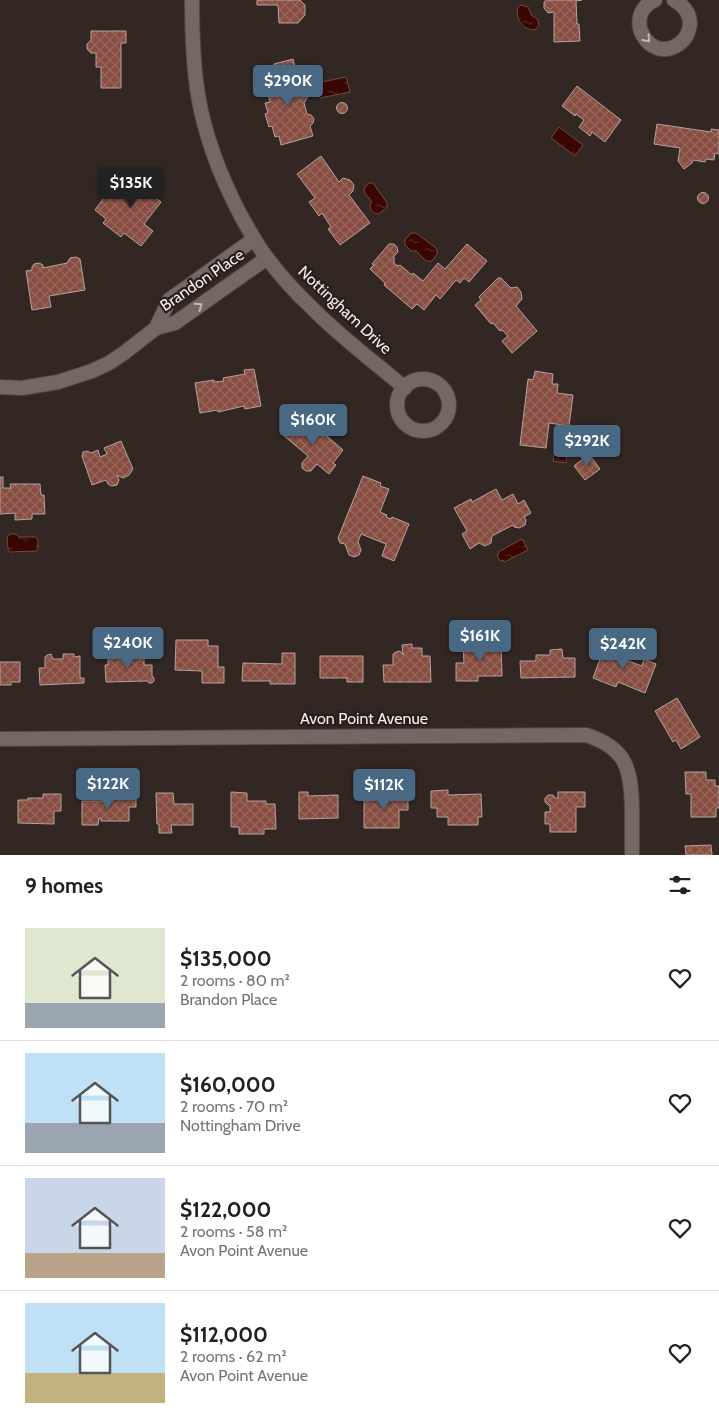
<!DOCTYPE html>
<html lang="en">
<head>
<meta charset="utf-8">
<style>
  :root { --surface:#fff; --page:#f6f6f6; --text:#202124; --muted:#757577; --line:#e0e0e0; --accent:#486883 }
  body { margin:0; font-family:Cabin,sans-serif; background:var(--page); color:var(--text); height:100vh; display:flex; flex-direction:column; font-size:19px; white-space:nowrap }
  * { box-sizing:border-box; margin:0 }
  p { font-size:16px; color:var(--muted) }
  .icon { flex:none; width:28px; height:28px; fill:none; stroke:currentColor; stroke-width:2; stroke-linecap:round; stroke-linejoin:round }
  .map { position:relative; height:855px; overflow:hidden }
  .drawer { display:flex; flex-direction:column; background:var(--surface); flex:1 }
  .drawer>* { flex:none }
  .price { position:absolute; translate:-50% -42px; padding:0 11px; border-radius:5px; background:var(--accent); color:#fff; font-size:16px; line-height:32px; filter:drop-shadow(0 1px 2px #0008) }
  .price::after { content:''; position:absolute; left:50%; top:30px; width:15px; height:11px; margin-left:-8px; background:inherit; clip-path:polygon(0 0,100% 0,50% 100%) }
  .price.current { background:#222; color:#fff }
  ul { padding:0; list-style:none }
  li { display:flex; align-items:center; gap:15px; height:125px; padding:0 25px }
  li+li { border-top:1px solid var(--line) }
  li span { display:grid; place-items:center; flex:none; width:140px; height:100px; border-radius:0px; color:#555 }
  li>.icon { margin-inline-start:auto }
  span .icon { width:60px; height:60px; fill:#fffc; stroke-width:1 }
  li b { font-size:21px }
  h2 { display:flex; justify-content:space-between; align-items:center; height:60px; padding:0 25px; font-size:21px }
  .map>svg:first-child { display:block }
</style>
</head>
<body>
<div class="map">
<svg width="719" height="855" viewBox="0 0 719 855">
  <defs>
    <pattern id="water-ripples" width="26" height="14" patternUnits="userSpaceOnUse" patternTransform="scale(1.25)"><rect width="26" height="14" fill="#390600"/><path d="M2 4q2-2 4 0t4 0M15 11q2-2 4 0t4 0" fill="none" stroke="#562a25"/></pattern>
    <pattern id="building-cross-hatch" width="8" height="8" patternUnits="userSpaceOnUse" patternTransform="scale(1.25)"><rect width="8" height="8" fill="#874d40"/><path d="M0 0l8 8M0 8l8-8" fill="none" stroke="#99675c"/></pattern>
  </defs>
  <rect width="100%" height="100%" fill="#332724"/>
  <!-- water -->
  <g fill="url(#water-ripples)" stroke="#714b46">
    <path d="M521 5 528 7 532 16C537 18 538 19 539 25L535 30C522 30 515 18 518 7Z"/>
    <path d="M346 77 350 92 320 98 317 83Z"/>
    <path d="M559 127 583 145 575 156 551 138Z"/>
    <path d="M369 183H373L387 203V208L378 214C372 213 370 210 370 204L372 202 364 192 365 187Z"/>
    <path d="M411 233H416L437 249V254L432 261H426L416 251H411L405 245V240Z"/>
    <path d="M565 432 572 442 568 445 566 463 553 461 556 439Z"/>
    <path d="M10 534H16L19 537H35L38 539V549L36 551 10 552 8 549 7 537Z"/>
    <path d="M522 539 528 550 504 562 503 560 500 561 497 555 499 554 498 552Z"/>
  </g>
  <!-- building -->
  <g fill="url(#building-cross-hatch)" stroke="#b3a3a0">
    <path d="M257 0H300L305 5V15L298 23H279L278 5H257Z"/>
    <path d="M546 0H582L576 1 577 24H579L580 41 554 42V12L548 13 544 8V2Z"/>
    <path d="M91 31H126V43H121V88H101V67H96V53H91L87 49V44L91 40Z"/>
    <path d="M293 59 298 80 291 83 294 93 302 91 307 93V98L304 103 307 114 311 115 314 119 313 123 310 126 313 136 281 145 279 136 275 137 272 126 269 127 265 114 268 113 265 103 270 102 266 86 279 83 274 64Z"/>
    <path d="M577 86 621 120 605 142 592 132 590 136 579 127 584 120 576 114 575 116 562 106Z"/>
    <circle cx="342" cy="108" r="5.5"/>
    <path d="M657 124 711 132V129L719 130V154L715 153 714 160 706 159 705 162 693 160 692 163 684 169 678 161 680 148 654 144Z"/>
    <path d="M321 156 339 182 343 178 350 180 354 185 353 191 349 195 370 223 340 245 328 229 331 227 322 213 319 216 309 202 315 198 297 174Z"/>
    <path d="M136 171 152 183 150 186 159 193 156 198 161 202 144 224 153 231 141 246 124 233 121 237 103 223 106 219 95 210 106 195 112 199 129 176 131 177Z"/>
    <circle cx="703" cy="198" r="5.5"/>
    <path d="M389 244H394L397 247 398 252 394 256V263L398 266 400 265 412 275 413 273 423 281 438 263 445 269 467 244 487 261 469 282 464 278 460 283 456 280 440 299 436 295 424 310 417 304 412 309 384 285 385 283 370 269 374 265 372 264Z"/>
    <path d="M76 257 80 259 85 290 49 296 51 307 32 310 26 271 32 270V267L34 264 39 263 43 265V268L67 263 70 258Z"/>
    <path d="M498 278H501L511 288 517 287 521 292 522 299 516 306 537 331 512 353 502 341 508 336 502 330 500 331 493 323 491 324 475 305 481 300 479 297Z"/>
    <path d="M254 369 261 406 245 409 244 406 218 412 217 410 200 413 195 383 214 380V382L224 381 223 378 245 374 244 370Z"/>
    <path d="M535 371 553 374 552 384H558L557 393 573 395 569 426 549 423 546 448 520 445 528 379 533 380Z"/>
    <path d="M299 416 319 433 321 431 343 450 333 463 336 465 329 474 317 464 311 471H306L302 468V463L308 456 283 435Z"/>
    <path d="M121 441 133 469 129 475 123 478 117 475 119 480 117 485 112 486 108 484 106 480 92 485 82 456 83 452 87 451 91 453 98 450 100 457 107 454 104 448Z"/>
    <path d="M589 454 600 469 585 480 574 466Z"/>
    <path d="M363 476 381 483 380 486 389 489 380 512 387 515 386 517 391 519 392 517 409 524 394 561 382 556 386 544 361 534 358 542 361 550 359 555 354 557 349 555 345 544 340 543 338 538Z"/>
    <path d="M0 477H3V488H11L10 484H40L41 495H44L45 514H32V519L15 520V513L0 514Z"/>
    <path d="M496 489 502 500 513 494 518 504 524 500 531 513 524 517 526 520 525 525 519 528 514 527 513 525 492 536 491 543 485 546 479 543 470 549 462 534 467 531 454 508 471 499 472 502Z"/>
    <path d="M176 640H208V646H218V667H224V683H202V671L175 670Z"/>
    <path d="M501 643 502 676H478V681H456V663H464L463 644Z"/>
    <path d="M606 643 629 652 626 660 642 666 644 659 656 664 645 693 618 682 616 687 593 678Z"/>
    <path d="M412 644V648H422V656H430L431 682H384L383 665H393V654L396 652 400 651 403 655 402 645Z"/>
    <path d="M562 649 563 658H575V677L521 678 520 661H536V655H550V650Z"/>
    <path d="M125 651H136V657L144 656V665H152V676L154 678V681L152 683H149L147 681 106 682 105 665H108V656L111 652H115L118 657 125 656Z"/>
    <path d="M282 653H295V684H270V681H242L243 663 282 664Z"/>
    <path d="M51 654 53 659H63V654H74V657L80 656V678H84V683L40 685 39 668H45V657L47 655Z"/>
    <path d="M320 656H363V682H347V678H320Z"/>
    <path d="M0 662H20V682H11V685H0Z"/>
    <path d="M677 698 700 737 681 749 676 740 673 742 655 711Z"/>
    <path d="M685 772H706V780H715V786H719V808H716V817H691V794H686Z"/>
    <path d="M448 790V795L481 794 482 817H478V825H448V817H437V808H431V791Z"/>
    <path d="M231 792 247 793V801H266V804H275L276 829H264V834H239V827H231Z"/>
    <path d="M299 792H308V796L338 795V818L299 819Z"/>
    <path d="M558 792H585V807H576V832H550V824H545V812H550V805H548L545 802V798L548 795H553L555 798H558Z"/>
    <path d="M156 793H173L174 804H193V825H171L172 833H159V824H157Z"/>
    <path d="M43 794H61V811H54V824L18 823V800H28V798H43Z"/>
    <path d="M128 795H136V807H129V821H101V818H99L98 825H82V801H102V797H128Z"/>
    <path d="M369 796H408V810H399V828H364V801H369Z"/>
    <path d="M711 845 712 855H686L685 846Z"/>
  </g>
  <g fill="none" stroke-linecap="round" stroke-linejoin="round">
    <!-- minor casing -->
    <g stroke="#4f4543" stroke-width="16">
      <g id="minor">
        <path d="M192 0C192 32 193 63 198 95 205 137 221 178 241 216 249 230 257 245 267 258 280 275 294 291 310 306 339 336 373 361 405 388"/>
        <path d="M655 0C621 15 649 65 679 44 685 40 689 32 690 24 690 13 683 5 674 0"/>
        <path d="M156 328 175 323 267 258"/>
        <circle cx="423" cy="405" r="26"/>
        <path d="M0 387 22 388 58 382 92 371 109 363 124 353 156 328 169 300 254 239"/>
        <path d="M0 739 586 735C627 748 631 769 632 809 632 824 632 840 632 855"/>
      </g>
    </g>
    <!-- minor -->
    <use href="#minor" stroke="#756763" stroke-width="14"/>
  </g>
  <!-- one-way arrows -->
  <defs><path id="oneway-chevron" d="M-2-3.5L2.5 0L-2 3.5" fill="none" stroke-width="1.6" stroke-linecap="round" stroke-linejoin="round" transform="scale(1.25)"/></defs>
  <g stroke="#c1b7b4">
    <use href="#oneway-chevron" transform="translate(647 39) rotate(48)"/>
    <use href="#oneway-chevron" transform="translate(199 306) rotate(-35)"/>
  </g>
  <g text-anchor="middle" dominant-baseline="central" stroke-width="4.5" stroke-linejoin="round" paint-order="stroke">
    <!-- street labels -->
    <g font-size="16" fill="#f4ecea" stroke="#291e1b">
      <text transform="translate(202 280) rotate(-34)">Brandon Place</text>
      <text transform="translate(345 310) rotate(43)">Nottingham Drive</text>
      <text x="364" y="718">Avon Point Avenue</text>
    </g>
  </g>
</svg>
<b class="price" style="left:288px;top:107px">$290K</b>
<b class="price current" style="left:131px;top:209px">$135K</b>
<b class="price" style="left:313px;top:446px">$160K</b>
<b class="price" style="left:587px;top:467px">$292K</b>
<b class="price" style="left:480px;top:662px">$161K</b>
<b class="price" style="left:128px;top:669px">$240K</b>
<b class="price" style="left:623px;top:670px">$242K</b>
<b class="price" style="left:108px;top:810px">$122K</b>
<b class="price" style="left:384px;top:811px">$112K</b>
</div>
<section class="drawer">
<h2>9 homes<svg class="icon" aria-label="filters" viewBox="0 0 24 24"><path d="M4 7h16M4 17h16"/><circle cx="9" cy="7" r="2"/><circle cx="15" cy="17" r="2"/></svg></h2>
<ul>
<li><span style="background:linear-gradient(#dfe7d0 75%,#9aa5b1 0)"><svg class="icon" aria-label="home" viewBox="0 0 24 24"><path d="M3 11l9-7 9 7M6 9v11h12V9"/></svg></span><div><b>$135,000</b><p>2 rooms · 80 m²</p><p>Brandon Place</p></div><svg class="icon" aria-label="heart" viewBox="0 0 24 24"><path d="M12 20l-8-8c-3-5 5-10 8-4 3-6 11-1 8 4z"/></svg></li>
<li><span style="background:linear-gradient(#bfe0f5 70%,#9aa5b1 0)"><svg class="icon" aria-label="home" viewBox="0 0 24 24"><path d="M3 11l9-7 9 7M6 9v11h12V9"/></svg></span><div><b>$160,000</b><p>2 rooms · 70 m²</p><p>Nottingham Drive</p></div><svg class="icon" aria-label="heart" viewBox="0 0 24 24"><path d="M12 20l-8-8c-3-5 5-10 8-4 3-6 11-1 8 4z"/></svg></li>
<li><span style="background:linear-gradient(#c9d6e8 75%,#b9a48a 0)"><svg class="icon" aria-label="home" viewBox="0 0 24 24"><path d="M3 11l9-7 9 7M6 9v11h12V9"/></svg></span><div><b>$122,000</b><p>2 rooms · 58 m²</p><p>Avon Point Avenue</p></div><svg class="icon" aria-label="heart" viewBox="0 0 24 24"><path d="M12 20l-8-8c-3-5 5-10 8-4 3-6 11-1 8 4z"/></svg></li>
<li><span style="background:linear-gradient(#bfe0f5 70%,#c2b280 0)"><svg class="icon" aria-label="home" viewBox="0 0 24 24"><path d="M3 11l9-7 9 7M6 9v11h12V9"/></svg></span><div><b>$112,000</b><p>2 rooms · 62 m²</p><p>Avon Point Avenue</p></div><svg class="icon" aria-label="heart" viewBox="0 0 24 24"><path d="M12 20l-8-8c-3-5 5-10 8-4 3-6 11-1 8 4z"/></svg></li>
</ul>
</section>
</body>
</html>
